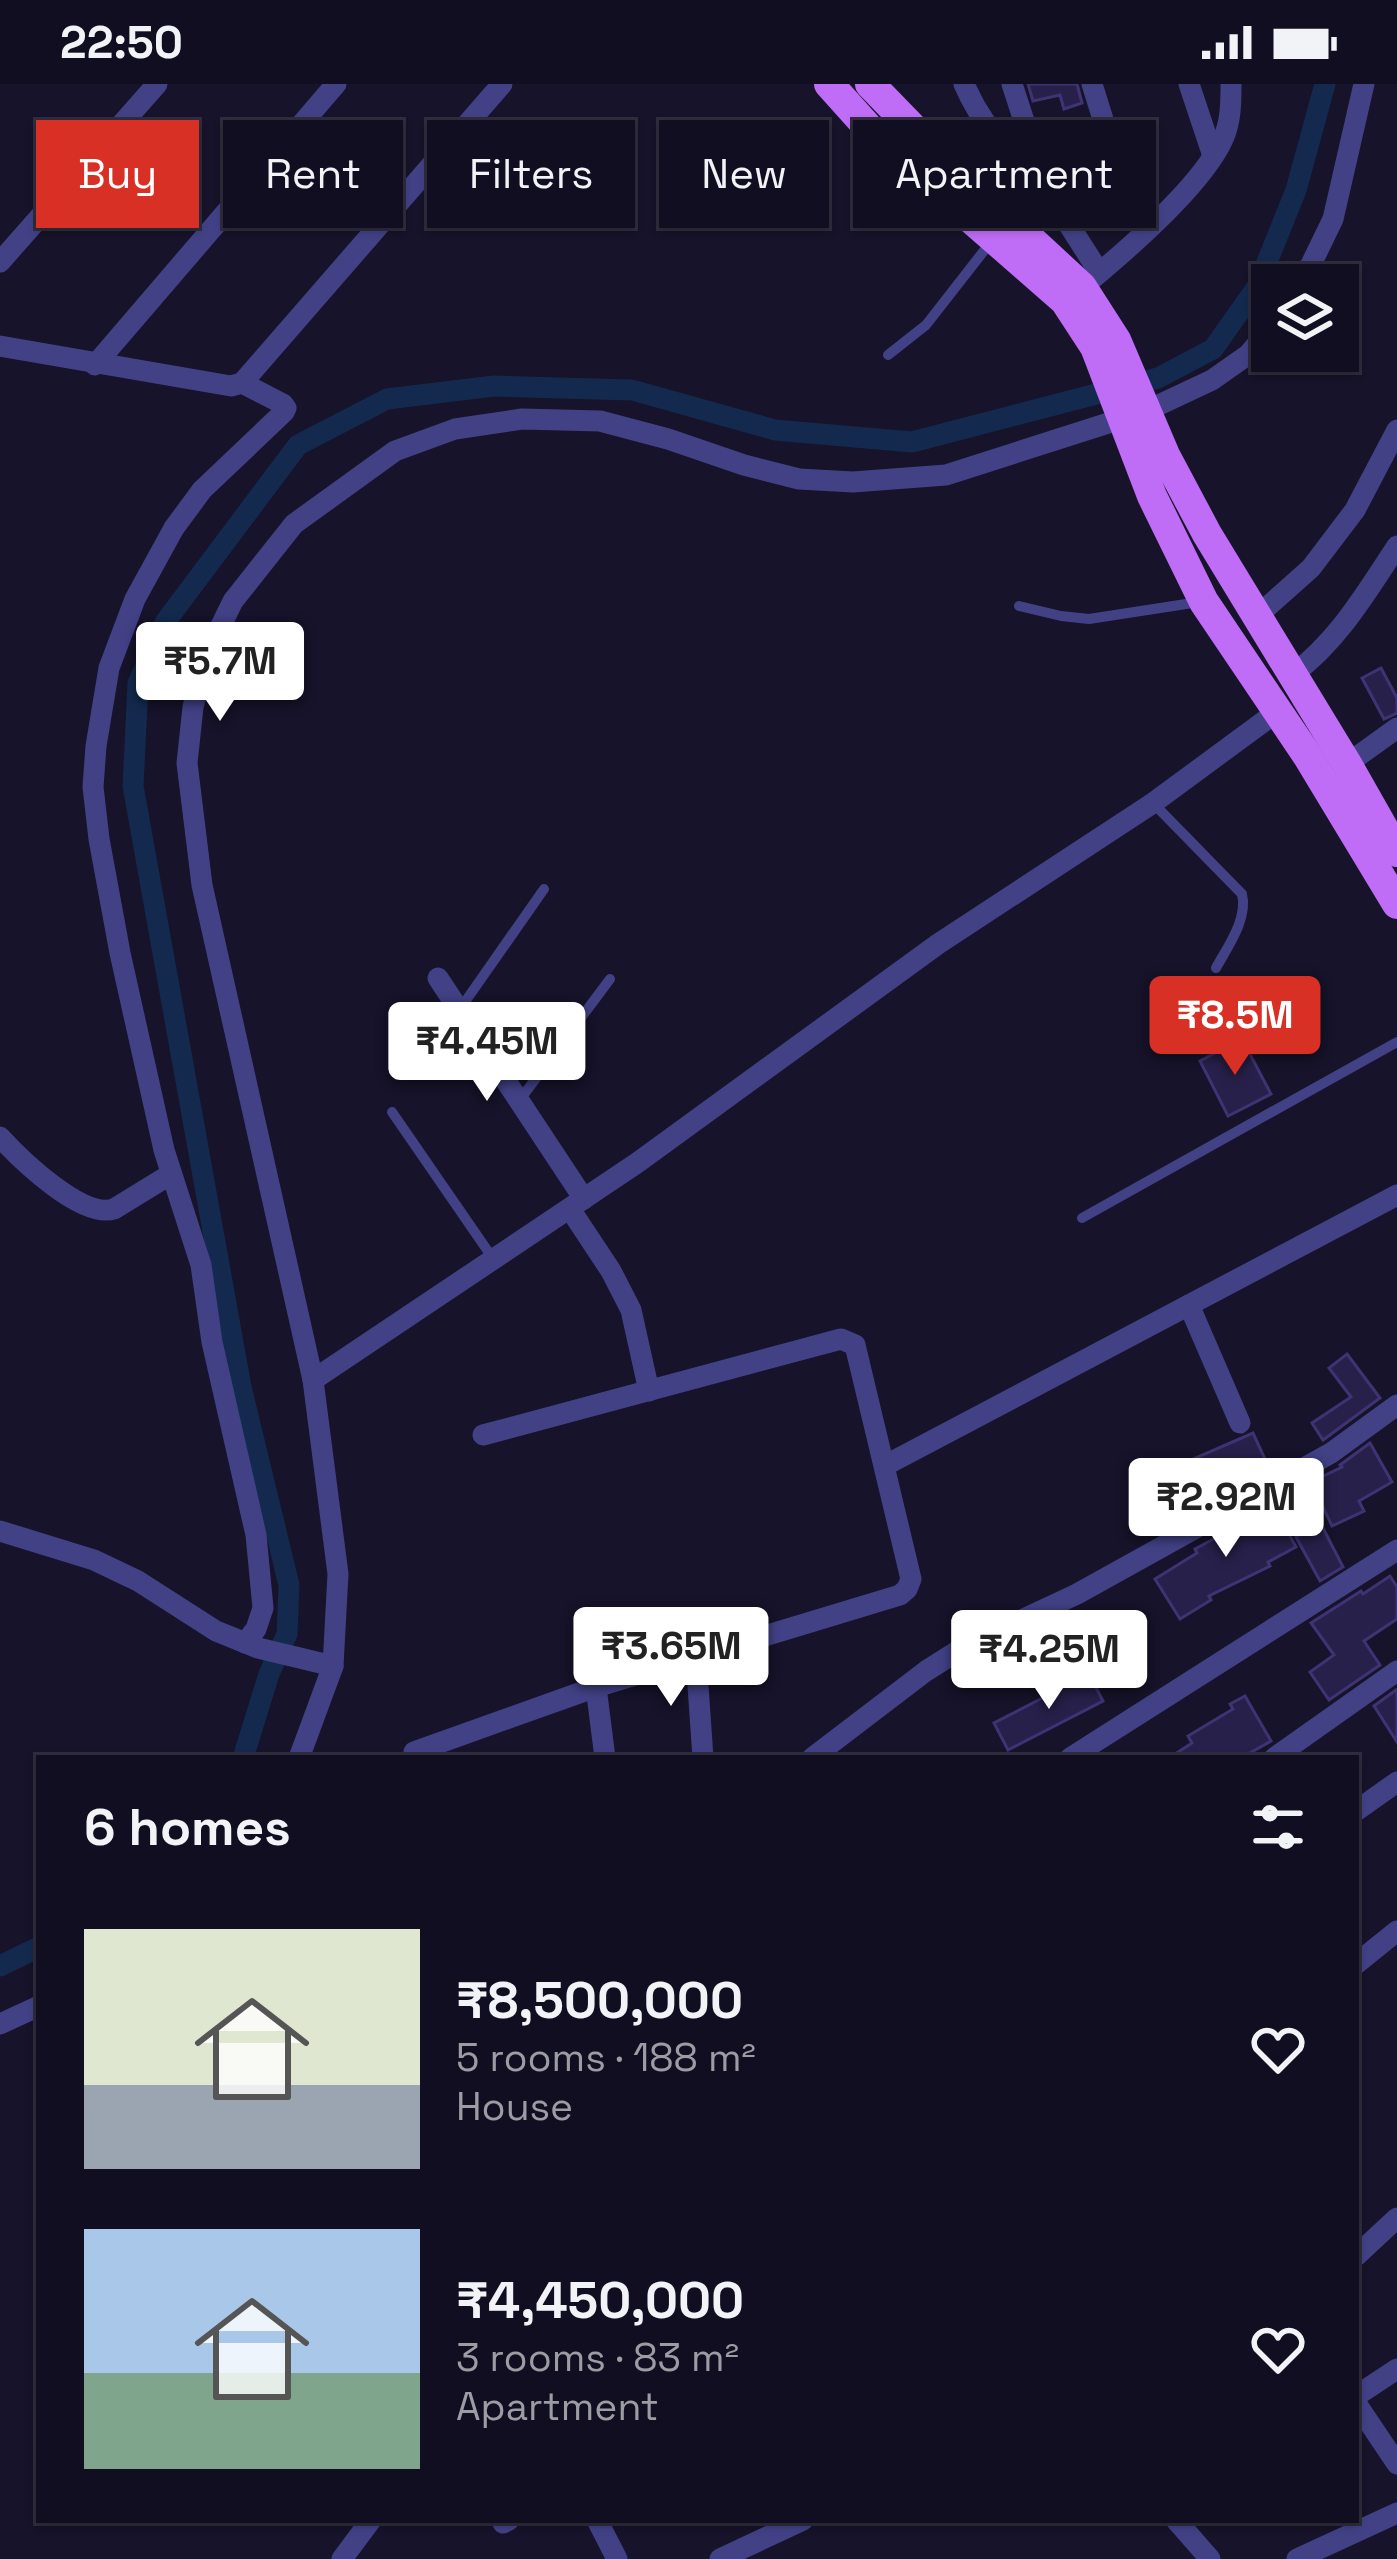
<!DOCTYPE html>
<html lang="en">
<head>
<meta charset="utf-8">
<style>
  :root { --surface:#100e20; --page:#1e1c2d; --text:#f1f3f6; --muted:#9c9ca5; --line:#302e3e; --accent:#d93025 }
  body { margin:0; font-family:"Space Grotesk",sans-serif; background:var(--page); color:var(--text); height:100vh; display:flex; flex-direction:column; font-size:45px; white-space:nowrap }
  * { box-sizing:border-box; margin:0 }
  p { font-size:39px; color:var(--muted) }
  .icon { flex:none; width:66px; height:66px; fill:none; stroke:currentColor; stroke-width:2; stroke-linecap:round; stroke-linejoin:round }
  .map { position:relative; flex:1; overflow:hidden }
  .details { position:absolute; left:36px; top:1671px; width:1323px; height:768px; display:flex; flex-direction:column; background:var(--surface); border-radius:0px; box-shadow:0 3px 9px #0004,0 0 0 3px var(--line) }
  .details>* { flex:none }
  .banner { position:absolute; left:36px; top:36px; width:1326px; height:108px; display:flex; gap:24px }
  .tools { position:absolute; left:1251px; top:180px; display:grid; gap:24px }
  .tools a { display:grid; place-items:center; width:108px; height:108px; border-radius:0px; background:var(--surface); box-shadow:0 3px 9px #0004,0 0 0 3px var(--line); font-size:60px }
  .price { position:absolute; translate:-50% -102px; padding:0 27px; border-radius:12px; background:#fff; color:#222; font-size:39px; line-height:78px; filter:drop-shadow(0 3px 6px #0008) }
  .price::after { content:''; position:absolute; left:50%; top:72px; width:36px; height:27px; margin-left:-18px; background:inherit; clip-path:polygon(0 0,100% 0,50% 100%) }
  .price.current { background:var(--accent); color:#fff }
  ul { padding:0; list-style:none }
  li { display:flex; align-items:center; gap:36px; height:300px; padding:0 48px }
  li span { display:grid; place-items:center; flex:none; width:336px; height:240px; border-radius:0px; color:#555 }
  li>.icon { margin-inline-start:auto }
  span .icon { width:144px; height:144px; fill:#fffc; stroke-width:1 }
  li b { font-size:51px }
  h2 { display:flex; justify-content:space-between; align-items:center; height:144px; padding:0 48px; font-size:51px }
  .chip { padding:0 42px; border-radius:0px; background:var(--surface); box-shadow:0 3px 9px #0004,0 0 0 3px var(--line); font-size:42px; line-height:108px }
  .chip.current { background:var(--accent); color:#fff }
  .status { display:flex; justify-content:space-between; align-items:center; height:84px; padding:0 60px; background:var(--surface); direction:ltr }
  .status svg { height:33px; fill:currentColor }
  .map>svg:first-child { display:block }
</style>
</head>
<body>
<div class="status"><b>22:50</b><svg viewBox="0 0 49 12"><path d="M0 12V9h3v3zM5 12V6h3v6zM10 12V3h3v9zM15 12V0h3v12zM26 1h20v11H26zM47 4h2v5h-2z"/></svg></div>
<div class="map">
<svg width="1397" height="2475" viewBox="0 0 1397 2475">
  <rect width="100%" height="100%" fill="#16132a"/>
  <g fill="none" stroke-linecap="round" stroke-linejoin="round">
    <!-- canal -->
    <g stroke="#132a4e" stroke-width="21">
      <path d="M243 1674 269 1590 287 1550 289 1501 241 1303 133 702 138 599 166 537 298 361 387 315 494 302 632 306 775 346 912 358 1158 294 1213 265 1257 203 1296 106 1325 0"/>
      <path d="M0 1882 39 1863"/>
    </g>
  </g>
  <!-- building -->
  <g fill="#27204a" stroke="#3f3374" stroke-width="3">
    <path d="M1028 0H1077L1082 19 1064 25 1060 11 1033 17Z"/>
    <path d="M1381 584 1397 614V629L1384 635 1362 594Z"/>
    <path d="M1242 955 1271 1010 1228 1032 1200 977Z"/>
    <path d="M1347 1270 1380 1314 1323 1356 1312 1339 1351 1313 1329 1284Z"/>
    <path d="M1253 1349 1270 1386 1203 1423 1184 1379Z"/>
    <path d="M1370 1359 1392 1398 1359 1417 1364 1427 1332 1442 1311 1398 1342 1383 1340 1381Z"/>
    <path d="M1272 1419 1296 1463 1268 1478 1270 1482 1209 1512 1211 1516 1180 1535 1155 1495 1197 1469 1195 1465 1217 1453 1216 1450Z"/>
    <path d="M1321 1440 1343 1483 1320 1497 1296 1453Z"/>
    <path d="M1390 1492 1397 1503V1535L1364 1557 1380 1581 1329 1616 1310 1588 1334 1571 1311 1539 1361 1507 1363 1510Z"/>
    <path d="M1089 1590 1103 1617 1008 1666 994 1639Z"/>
    <path d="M1396 1606 1397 1607V1658L1374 1622Z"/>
    <path d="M1245 1612 1271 1657 1241 1674H1169L1192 1659 1188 1652 1233 1625 1230 1620Z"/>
  </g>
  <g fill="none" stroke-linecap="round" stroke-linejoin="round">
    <!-- service -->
    <g stroke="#424186" stroke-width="10">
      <path d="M888 271 926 241 990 159"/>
      <path d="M1019 522 1061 532 1089 535 1199 518"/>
      <path d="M1153 719 1242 810C1248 835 1228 862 1216 884"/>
      <path d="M460 925 544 805"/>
      <path d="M519 1017 610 895"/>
      <path d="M392 1028 494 1176"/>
      <path d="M1082 1134 1397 958"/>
    </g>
    <!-- minor -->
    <g stroke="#424186" stroke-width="21">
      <path d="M964 0C980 37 1007 70 1039 94"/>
      <path d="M1012 0 1037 77 1039 94 1099 188"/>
      <path d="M1092 0 1111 61 1148 145"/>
      <path d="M1189 0 1213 72"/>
      <path d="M0 178 157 0"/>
      <path d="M1301 201 1333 135 1364 0"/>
      <path d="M1075 209C1118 174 1201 104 1223 55 1231 38 1231 18 1231 0"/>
      <path d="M0 262 231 302 242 299 502 0"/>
      <path d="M95 281 336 0"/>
      <path d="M242 299 283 320 286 324 284 328 202 406 174 444 135 515 109 584 96 662 93 703 99 755 120 869 164 1066 201 1181 212 1258 256 1451 263 1524 256 1545 245 1559"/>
      <path d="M1256 533 1311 484 1355 426 1397 346"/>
      <path d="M1292 591C1338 557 1366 509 1397 462"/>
      <path d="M1347 680 1397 644"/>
      <path d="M438 894 584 1115"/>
      <path d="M0 1053C21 1076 82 1135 114 1125L171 1090"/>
      <path d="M570 1125 611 1187 631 1226 649 1307"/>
      <path d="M1189 1221 1240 1339"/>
      <path d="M313 1296 637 1079 938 860 1153 719 1278 627"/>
      <path d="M886 1381 1397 1111"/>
      <path d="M0 1447 94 1476 138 1497 216 1547 258 1564 333 1582"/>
      <path d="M696 1573 703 1674"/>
      <path d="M596 1603 605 1674"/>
      <path d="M414 1668 596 1603 900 1511 907 1505 911 1495 855 1261 841 1255 483 1351"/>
      <path d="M299 1674 333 1582 338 1490 313 1296 202 801 187 679 193 623 210 564 233 517 294 440 395 367 455 345 522 335 600 337 668 355 744 381 799 395 853 398 946 391 1146 327 1212 296 1249 270 1272 242"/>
      <path d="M812 1674 926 1587 964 1563 1077 1510 1331 1369 1397 1321"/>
      <path d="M1070 1674 1397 1466"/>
      <path d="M1274 1674 1397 1587"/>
      <path d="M1356 1727 1397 1698"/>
      <path d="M1356 1880 1397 1847"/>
      <path d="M0 1940 39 1922"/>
      <path d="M1356 2172 1397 2134"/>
      <path d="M1356 2312 1397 2285"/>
      <path d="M1356 2319 1397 2380"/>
      <path d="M597 2436 617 2475"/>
      <path d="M1176 2436 1210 2475"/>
      <path d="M503 2439 509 2436"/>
      <path d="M342 2475 371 2436"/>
      <path d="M720 2475 803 2436"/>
      <path d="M1297 2475 1397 2429"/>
    </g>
    <!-- primary -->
    <g stroke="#bf6cf6" stroke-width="30">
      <path d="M829 0 873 49 1065 217 1095 263 1152 412 1204 518 1307 671 1397 820"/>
      <path d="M870 0 934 66 1082 203 1116 256 1165 371 1207 450 1347 680 1397 768"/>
    </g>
  </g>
</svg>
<div class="tools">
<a><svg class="icon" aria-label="layers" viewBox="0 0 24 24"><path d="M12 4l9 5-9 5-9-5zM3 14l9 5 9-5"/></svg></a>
</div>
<b class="price" style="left:220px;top:640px">₹5.7M</b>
<b class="price current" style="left:1235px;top:994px">₹8.5M</b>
<b class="price" style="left:487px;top:1020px">₹4.45M</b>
<b class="price" style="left:1226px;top:1476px">₹2.92M</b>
<b class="price" style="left:671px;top:1625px">₹3.65M</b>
<b class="price" style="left:1049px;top:1628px">₹4.25M</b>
<div class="banner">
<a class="chip current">Buy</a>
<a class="chip">Rent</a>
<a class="chip">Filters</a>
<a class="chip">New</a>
<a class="chip">Apartment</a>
</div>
<section class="details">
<h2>6 homes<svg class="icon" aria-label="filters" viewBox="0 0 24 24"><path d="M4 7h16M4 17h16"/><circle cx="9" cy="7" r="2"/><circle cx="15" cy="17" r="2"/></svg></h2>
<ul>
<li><span style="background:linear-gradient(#dfe7d0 65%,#9aa5b1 0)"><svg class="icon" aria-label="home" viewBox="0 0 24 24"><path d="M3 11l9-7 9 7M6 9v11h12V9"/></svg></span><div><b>₹8,500,000</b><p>5 rooms · 188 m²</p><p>House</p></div><svg class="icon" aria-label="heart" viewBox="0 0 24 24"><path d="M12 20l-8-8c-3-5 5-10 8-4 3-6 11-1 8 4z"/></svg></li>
<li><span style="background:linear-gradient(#a9c7e8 60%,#7fa58c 0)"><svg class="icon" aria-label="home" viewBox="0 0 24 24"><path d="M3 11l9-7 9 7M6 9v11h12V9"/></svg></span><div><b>₹4,450,000</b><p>3 rooms · 83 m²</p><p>Apartment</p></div><svg class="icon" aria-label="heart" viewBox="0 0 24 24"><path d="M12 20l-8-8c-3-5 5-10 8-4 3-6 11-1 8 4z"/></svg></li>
</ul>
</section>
</div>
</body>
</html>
